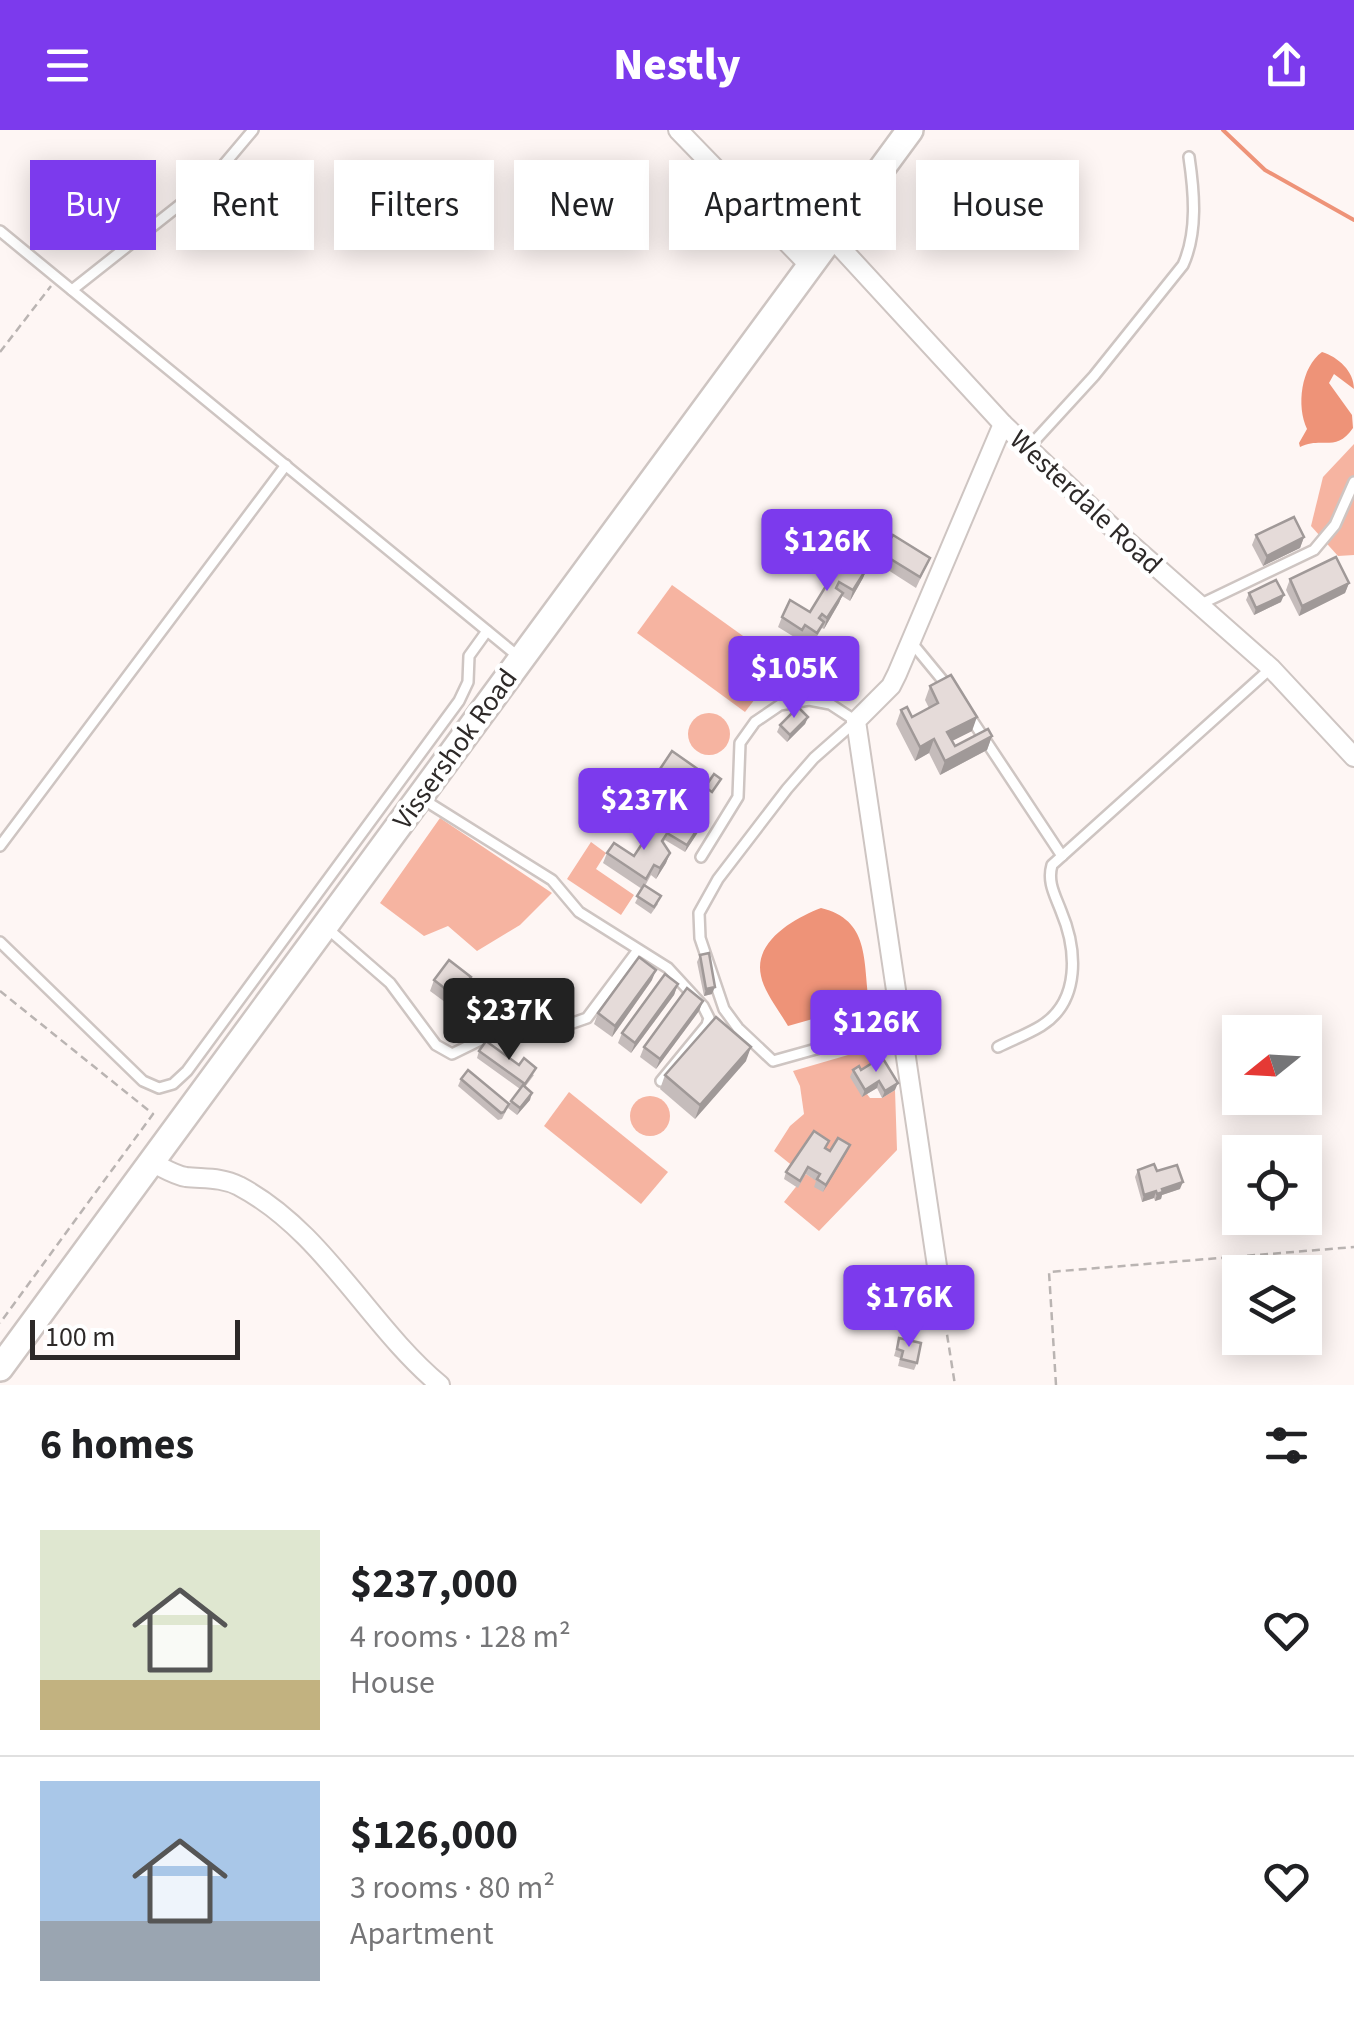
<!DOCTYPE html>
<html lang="en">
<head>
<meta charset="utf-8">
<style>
  :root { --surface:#fff; --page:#f6f6f6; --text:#202124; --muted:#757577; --line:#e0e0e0; --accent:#7c3aed }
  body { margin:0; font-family:"Source Sans 3",sans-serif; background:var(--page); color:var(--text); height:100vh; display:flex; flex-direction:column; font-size:38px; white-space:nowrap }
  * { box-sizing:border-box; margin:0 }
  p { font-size:32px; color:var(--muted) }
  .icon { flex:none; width:55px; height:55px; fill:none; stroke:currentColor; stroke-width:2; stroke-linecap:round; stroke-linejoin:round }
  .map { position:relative; height:1255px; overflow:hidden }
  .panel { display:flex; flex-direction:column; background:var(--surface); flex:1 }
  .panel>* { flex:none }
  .top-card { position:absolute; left:30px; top:30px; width:1295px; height:90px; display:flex; gap:20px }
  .needle { width:65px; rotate:252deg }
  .buttons { position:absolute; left:1222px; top:885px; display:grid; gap:20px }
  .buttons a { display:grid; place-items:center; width:100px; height:100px; border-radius:0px; background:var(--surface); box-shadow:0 5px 25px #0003; font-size:50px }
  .scale { position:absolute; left:30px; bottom:25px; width:210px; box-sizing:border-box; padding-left:10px; border:5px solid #2d2928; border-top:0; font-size:28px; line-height:35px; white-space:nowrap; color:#2d2928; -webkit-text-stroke:8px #fff; paint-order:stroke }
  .price { position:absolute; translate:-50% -85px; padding:0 22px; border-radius:10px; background:var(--accent); color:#fff; font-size:32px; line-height:65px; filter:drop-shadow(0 2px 5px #0008) }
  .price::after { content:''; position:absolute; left:50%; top:60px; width:30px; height:22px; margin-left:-15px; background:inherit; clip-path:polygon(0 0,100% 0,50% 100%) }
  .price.on { background:#222; color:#fff }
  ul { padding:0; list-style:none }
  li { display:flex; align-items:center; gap:30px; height:250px; padding:0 40px }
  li+li { border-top:2px solid var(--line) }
  li span { display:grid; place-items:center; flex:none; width:280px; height:200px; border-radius:0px; color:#555 }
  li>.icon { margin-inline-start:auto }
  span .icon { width:120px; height:120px; fill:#fffc; stroke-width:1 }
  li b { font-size:42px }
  h2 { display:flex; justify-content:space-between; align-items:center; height:120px; padding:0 40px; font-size:42px }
  .pill { padding:0 35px; border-radius:0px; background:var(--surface); box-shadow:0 5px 25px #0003; font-size:35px; line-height:90px }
  .pill.on { background:var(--accent); color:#fff }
  header { display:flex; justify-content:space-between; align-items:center; height:130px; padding:0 40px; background:var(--accent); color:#fff; font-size:45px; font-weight:800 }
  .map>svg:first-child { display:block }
</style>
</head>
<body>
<header><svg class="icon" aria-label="menu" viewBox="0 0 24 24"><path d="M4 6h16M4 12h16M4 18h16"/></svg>Nestly<svg class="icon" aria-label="share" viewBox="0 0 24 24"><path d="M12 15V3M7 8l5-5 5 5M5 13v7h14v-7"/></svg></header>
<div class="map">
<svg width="1354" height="1255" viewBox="0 0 1354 1255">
  <rect width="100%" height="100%" fill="#fef6f4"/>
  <!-- green -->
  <g fill="#f6b4a1">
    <path d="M1354 314V425L1338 426 1311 396 1323 347Z"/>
    <path d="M672 455 782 534 745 582 637 503Z"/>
    <circle cx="709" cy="604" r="21"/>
    <path d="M440 688 552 763 520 795 477 821 448 796 424 806 380 773Z"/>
    <path d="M591 712 606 723 596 739 634 765 621 785 567 749Z"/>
    <path d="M867 912 882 925 867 964 870 968H882L895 960 897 1020 819 1101 784 1072 806 1044 817 1051 827 1028 794 1037 774 1021 790 996 804 984 800 956 793 941 848 925 852 916Z"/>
    <path d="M569 962 668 1042 641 1074 544 996Z"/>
    <circle cx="650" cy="986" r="20"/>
  </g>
  <!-- water -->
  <g fill="#ee9378">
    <path d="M1322 222C1338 227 1354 241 1354 259L1334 244 1329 253 1352 285 1353 298C1336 323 1322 306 1300 317L1299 313 1307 299C1296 276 1301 237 1322 222Z"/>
    <path d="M821 778C870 790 863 830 869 873L788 896C780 882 764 862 761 846 753 811 795 788 821 778Z"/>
  </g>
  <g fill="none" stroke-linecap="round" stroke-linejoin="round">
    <!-- stream -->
    <path stroke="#ee9378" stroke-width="4" d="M1223 0 1265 40 1354 90"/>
    <!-- lane casing -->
    <g stroke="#cec5c2" stroke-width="14">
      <g id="lane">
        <path d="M0 101 519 527"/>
        <path d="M72 160 210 51 253 0"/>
        <path d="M1028 318 1094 246 1183 135C1198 102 1194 61 1189 27"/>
        <path d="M1199 475 1314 420 1335 395 1354 352"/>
        <path d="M912 513 949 558"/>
        <path d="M970 587 1062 726"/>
        <path d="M421 668 552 750 579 782 668 838 703 876 709 888 707 895 661 951"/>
        <path d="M0 716 286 335"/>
        <path d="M701 727 738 667 740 613 755 592 780 575 809 570 830 574 856 591 814 628 787 659 718 749 699 783 700 808 724 879 738 898 773 931 902 895"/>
        <path d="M328 799 390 853 436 915 452 924 499 901 567 895 587 888 638 820"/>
        <path d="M0 812 143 951 159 958 173 954 187 941 459 571 468 552 469 526 487 501"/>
        <path d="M998 917C1012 910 1028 904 1041 896 1081 871 1077 819 1061 781 1055 765 1047 752 1052 735L1271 538"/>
      </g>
    </g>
    <!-- street casing -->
    <g stroke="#cec5c2" stroke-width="22">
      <g id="street">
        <path d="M678 0 810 136"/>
        <path d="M830 106 1003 294 1119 404 1271 538 1354 627"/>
        <path d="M151 1032C162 1037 174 1045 186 1047 205 1049 221 1047 239 1056 324 1101 368 1195 440 1255"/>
        <path d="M941 1163 856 591 891 556 897 544 1003 294"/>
      </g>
    </g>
    <!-- secondary casing -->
    <g stroke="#cec5c2" stroke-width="30">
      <path id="secondary" d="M0 1238 910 0"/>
    </g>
    <!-- path -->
    <g stroke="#bab4b2" stroke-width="2.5" stroke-dasharray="8 5" stroke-linecap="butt">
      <path d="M0 222 51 156"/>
      <path d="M0 861 153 984 0 1193"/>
      <path d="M943 1179 955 1255"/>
      <path d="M1056 1255 1049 1142 1354 1117"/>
    </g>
    <!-- lane -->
    <use href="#lane" stroke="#fff" stroke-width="9"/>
    <!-- street -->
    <use href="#street" stroke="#fff" stroke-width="18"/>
    <!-- secondary -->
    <use href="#secondary" stroke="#fff" stroke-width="25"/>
  </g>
  <!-- wall -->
  <g fill="#c5bcbb">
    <path d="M1256 405 1304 407 1300 418 1263 436 1252 415Z"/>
    <path d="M881 423 930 428 916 458 877 433Z"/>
    <path d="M833 435 867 438 863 448 850 471 842 466 839 473 824 499 822 498 813 513 802 506 799 510 778 497 782 487 810 482 832 447 829 445Z"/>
    <path d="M1290 449 1349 453 1345 463 1299 486 1286 460Z"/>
    <path d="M1249 463 1281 472 1254 485 1246 470Z"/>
    <path d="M930 556 972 601 952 611 955 616 992 606 987 620 940 645 929 623 915 631 896 594 901 580 912 587 929 578 925 570Z"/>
    <path d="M808 587 805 594 787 612 777 602 780 595Z"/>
    <path d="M702 642 698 652 682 676 652 655 656 645Z"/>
    <path d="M704 689 702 696 685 722 665 710 663 713 670 723 666 733 656 749 651 745 645 756 658 774 651 784 635 773 642 759 603 733 607 723 634 726 667 702Z"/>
    <path d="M700 825 712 864 704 866 697 832Z"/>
    <path d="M434 850 467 858 463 863 483 892 471 907 445 886 449 875 430 861Z"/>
    <path d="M652 850 612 907 594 894 598 883Z"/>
    <path d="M678 854 674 865 631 923 618 913 622 903Z"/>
    <path d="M703 871 699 881 656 939 640 927 644 917Z"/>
    <path d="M479 921 534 945 525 957 530 970 517 985 508 978 511 971 520 959 477 928Z"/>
    <path d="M746 931 695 989 660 959 665 945Z"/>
    <path d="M853 940H861L895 960 882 968 877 958 862 967 850 947Z"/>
    <path d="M461 949 506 981 502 989 498 990 458 956Z"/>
    <path d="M826 1019 830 1021 847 1022 823 1062 814 1057 816 1051 806 1044 798 1058 784 1049 786 1042Z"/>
    <path d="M1138 1040 1157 1041 1180 1059 1162 1065 1161 1069 1155 1071 1154 1068 1142 1072 1135 1047Z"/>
    <path d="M906 1166 918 1189 915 1196 899 1193Z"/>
    <path d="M899 1208 917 1233 914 1240 898 1236 900 1228 894 1226Z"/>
  </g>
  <!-- shaded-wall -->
  <g fill="#a09998">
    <path d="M1304 407 1300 418 1263 436 1267 426Z"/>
    <path d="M867 438 863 448 850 471 853 460Z"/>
    <path d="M1349 453 1345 463 1299 486 1302 476Z"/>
    <path d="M843 463 839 473 824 499 827 488Z"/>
    <path d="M1284 465 1281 472 1254 485 1256 478Z"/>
    <path d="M808 587 805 594 787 612 790 605Z"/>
    <path d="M977 587 972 601 942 616 947 602Z"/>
    <path d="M992 606 987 620 940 645 945 631Z"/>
    <path d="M934 609 929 623 915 631 920 617Z"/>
    <path d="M702 642 698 652 682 676 686 665Z"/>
    <path d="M704 689 702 696 685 722 687 715Z"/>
    <path d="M670 723 666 733 656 749 660 738Z"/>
    <path d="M656 840 652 850 612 907 615 896Z"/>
    <path d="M678 854 674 865 631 923 635 913Z"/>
    <path d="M715 857 712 864 704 866 706 859Z"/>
    <path d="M703 871 699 881 656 939 660 929Z"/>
    <path d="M487 881 483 892 471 907 475 896Z"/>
    <path d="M751 917 746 931 695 989 700 975Z"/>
    <path d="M879 951 877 958 862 967 865 960Z"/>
    <path d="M898 953 895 960 882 968 885 961Z"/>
    <path d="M532 963 530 970 517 985 520 978Z"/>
    <path d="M850 1015 847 1022 823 1062 826 1055Z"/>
    <path d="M1183 1052 1180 1059 1162 1065 1161 1069 1155 1071 1157 1064 1162 1059Z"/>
    <path d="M1156 1061 1154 1068 1142 1072 1144 1065Z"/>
  </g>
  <!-- building -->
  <g fill="#e5dbd9" stroke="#a09998" stroke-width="2.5">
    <path d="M1294 387 1304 407 1267 426 1256 405Z"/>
    <path d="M893 405 930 428 920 447 881 423Z"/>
    <path d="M842 421 847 423 867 438 853 460 839 452 836 458 843 463 827 488 822 484 819 488 824 492 817 503 805 495 802 500 782 487 790 470 810 482 837 438 833 435Z"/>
    <path d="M1336 427 1349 453 1302 476 1290 449Z"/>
    <path d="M1276 450 1284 465 1256 478 1249 463Z"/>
    <path d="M951 545 977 587 947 602 955 616 988 599 992 606 945 631 934 609 920 617 901 580 907 577 912 587 938 573 930 556Z"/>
    <path d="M798 577 808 587 790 605 780 595Z"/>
    <path d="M672 621 702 642 686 665 656 645Z"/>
    <path d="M714 644 721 649 712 662 705 657Z"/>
    <path d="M685 675 704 689 687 715 667 703Z"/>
    <path d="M655 694 668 702 662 711 670 723 660 738 654 735 646 749 607 723 614 713 634 726Z"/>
    <path d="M644 755 661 766 654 777 637 766Z"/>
    <path d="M709 823 715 857 706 859 700 825Z"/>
    <path d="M639 827 656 840 615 896 598 883Z"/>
    <path d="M449 830 471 847 460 861 487 881 475 896 449 876 456 867 434 850Z"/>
    <path d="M665 844 678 854 635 913 622 903Z"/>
    <path d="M687 858 703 871 660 929 644 917Z"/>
    <path d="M716 887 751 917 700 975 665 945Z"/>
    <path d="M486 911 519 935 524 928 536 938 525 954 479 921Z"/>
    <path d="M882 927 898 953 885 961 879 951 865 960 853 940 859 936 861 940Z"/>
    <path d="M468 940 509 974 504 982 501 983 461 949Z"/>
    <path d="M523 955 532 963 520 978 511 971Z"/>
    <path d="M814 1001 829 1011 825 1018 830 1021 838 1008 850 1015 826 1055 817 1049 820 1044 808 1037 800 1051 786 1042Z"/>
    <path d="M1154 1034 1157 1041 1177 1035 1183 1052 1162 1059 1163 1062 1157 1064 1156 1061 1144 1065 1138 1040Z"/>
    <path d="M906 1166 922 1169 918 1189 902 1186Z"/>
    <path d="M899 1208 921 1213 917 1233 901 1229 903 1221 897 1219Z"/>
  </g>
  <g text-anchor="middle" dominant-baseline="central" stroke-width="9" stroke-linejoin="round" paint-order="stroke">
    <!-- street labels -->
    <g font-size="28" fill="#2d2928" stroke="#fff">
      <text transform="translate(1086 372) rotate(43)">Westerdale Road</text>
      <text transform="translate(455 619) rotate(-54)">Vissershok Road</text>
    </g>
  </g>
</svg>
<div class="buttons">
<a><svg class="needle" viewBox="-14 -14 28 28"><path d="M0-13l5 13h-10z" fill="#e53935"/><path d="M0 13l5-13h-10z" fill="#757577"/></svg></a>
<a><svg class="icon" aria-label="locate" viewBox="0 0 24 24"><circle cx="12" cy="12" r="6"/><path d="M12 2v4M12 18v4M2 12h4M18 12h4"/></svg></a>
<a><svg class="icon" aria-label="layers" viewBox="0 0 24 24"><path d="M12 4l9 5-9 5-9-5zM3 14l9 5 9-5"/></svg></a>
</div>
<div class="scale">100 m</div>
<b class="price" style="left:827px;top:464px">$126K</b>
<b class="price" style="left:794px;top:591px">$105K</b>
<b class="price" style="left:644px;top:723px">$237K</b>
<b class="price on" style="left:509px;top:933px">$237K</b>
<b class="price" style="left:876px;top:945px">$126K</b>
<b class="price" style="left:909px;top:1220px">$176K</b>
<div class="top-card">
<a class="pill on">Buy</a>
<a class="pill">Rent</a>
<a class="pill">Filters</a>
<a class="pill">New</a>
<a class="pill">Apartment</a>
<a class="pill">House</a>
</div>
</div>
<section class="panel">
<h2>6 homes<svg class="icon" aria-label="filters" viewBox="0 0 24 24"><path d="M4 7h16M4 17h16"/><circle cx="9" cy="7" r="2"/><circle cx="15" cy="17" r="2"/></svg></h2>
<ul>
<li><span style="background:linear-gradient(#dfe7d0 75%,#c2b280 0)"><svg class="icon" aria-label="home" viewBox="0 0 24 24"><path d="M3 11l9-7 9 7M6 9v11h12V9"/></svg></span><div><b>$237,000</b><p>4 rooms · 128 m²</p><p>House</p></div><svg class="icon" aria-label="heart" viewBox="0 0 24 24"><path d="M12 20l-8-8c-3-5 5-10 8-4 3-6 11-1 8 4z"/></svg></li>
<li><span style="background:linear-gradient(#a9c7e8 70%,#9aa5b1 0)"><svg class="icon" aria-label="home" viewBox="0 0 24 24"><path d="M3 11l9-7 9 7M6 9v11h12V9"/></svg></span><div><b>$126,000</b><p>3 rooms · 80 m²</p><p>Apartment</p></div><svg class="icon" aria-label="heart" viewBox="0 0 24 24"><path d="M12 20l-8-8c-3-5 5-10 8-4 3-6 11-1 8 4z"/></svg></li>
</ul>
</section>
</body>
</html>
